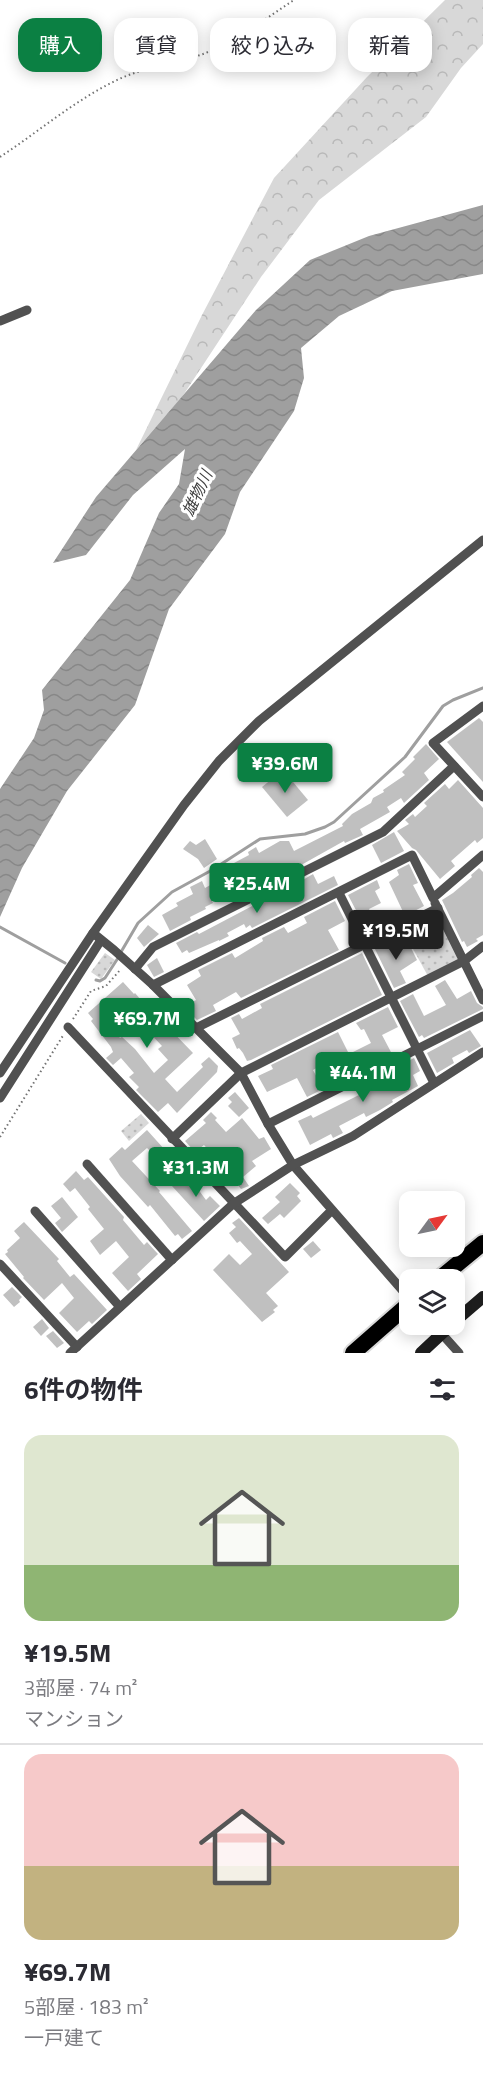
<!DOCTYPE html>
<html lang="ja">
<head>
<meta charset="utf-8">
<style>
  :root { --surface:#fff; --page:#f2f2f3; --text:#2b2b33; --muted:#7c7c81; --line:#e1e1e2; --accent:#0b8043 }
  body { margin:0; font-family:"Titillium Web","Noto Sans JP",sans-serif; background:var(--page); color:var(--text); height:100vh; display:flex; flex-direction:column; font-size:22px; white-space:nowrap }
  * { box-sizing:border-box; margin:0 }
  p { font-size:20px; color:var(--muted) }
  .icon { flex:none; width:33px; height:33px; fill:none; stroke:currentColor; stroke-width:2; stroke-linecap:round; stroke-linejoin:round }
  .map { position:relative; height:1353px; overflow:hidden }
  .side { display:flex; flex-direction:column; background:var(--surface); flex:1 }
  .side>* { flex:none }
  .banner { position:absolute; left:18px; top:18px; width:447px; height:54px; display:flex; gap:12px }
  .needle { width:39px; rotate:57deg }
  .controls { position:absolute; left:399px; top:1191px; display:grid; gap:12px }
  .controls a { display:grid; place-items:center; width:66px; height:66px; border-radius:12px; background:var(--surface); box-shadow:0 3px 15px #0003; font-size:30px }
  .price { position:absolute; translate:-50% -51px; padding:0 14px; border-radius:6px; background:var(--accent); color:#fff; font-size:20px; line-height:39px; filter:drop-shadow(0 2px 3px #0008) }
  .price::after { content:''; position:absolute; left:50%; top:36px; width:18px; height:14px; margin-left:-9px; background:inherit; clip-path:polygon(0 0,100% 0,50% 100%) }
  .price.on { background:#222; color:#fff }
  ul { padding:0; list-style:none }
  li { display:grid; align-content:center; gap:12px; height:318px; padding:0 24px }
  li+li { border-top:2px solid var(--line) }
  li span { display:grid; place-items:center; height:186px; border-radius:18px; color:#555 }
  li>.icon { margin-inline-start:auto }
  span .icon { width:108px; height:108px; fill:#fffc; stroke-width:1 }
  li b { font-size:26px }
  h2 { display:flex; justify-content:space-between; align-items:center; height:72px; padding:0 24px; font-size:26px }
  .chip { padding:0 21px; border-radius:18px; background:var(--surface); box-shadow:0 3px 15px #0003; font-size:21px; line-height:54px }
  .chip.on { background:var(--accent); color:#fff }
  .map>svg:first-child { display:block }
</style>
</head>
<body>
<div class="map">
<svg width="483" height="1353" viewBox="0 0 483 1353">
  <defs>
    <pattern id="forest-crowns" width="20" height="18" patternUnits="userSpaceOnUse" patternTransform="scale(1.5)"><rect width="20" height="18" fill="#d8d8d8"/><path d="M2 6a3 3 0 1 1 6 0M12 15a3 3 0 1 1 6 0" fill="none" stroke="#b8b8b8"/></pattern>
    <pattern id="park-dots" width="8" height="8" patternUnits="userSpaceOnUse" patternTransform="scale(1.5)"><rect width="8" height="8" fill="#d8d8d8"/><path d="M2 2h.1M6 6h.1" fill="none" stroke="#b8b8b8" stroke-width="1.8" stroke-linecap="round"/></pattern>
    <pattern id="water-waves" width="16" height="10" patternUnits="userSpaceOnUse" patternTransform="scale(1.5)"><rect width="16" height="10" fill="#9f9f9f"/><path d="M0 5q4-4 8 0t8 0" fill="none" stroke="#878787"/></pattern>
  </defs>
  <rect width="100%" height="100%" fill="#fff"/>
  <!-- forest -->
  <path fill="url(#forest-crowns)" d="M445 0H483V44L461 68 426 117 319 200 261 277 182 397 136 450 202 315 274 178 367 77Z"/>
  <!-- park -->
  <g fill="url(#park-dots)">
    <path d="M438 908 464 961 429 978 401 927Z"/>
    <path d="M105 953 115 960 101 979 91 972Z"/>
    <path d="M141 1114 149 1123 129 1141 121 1131Z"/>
  </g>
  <!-- water -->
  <path fill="url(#water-waves)" d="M483 205V274L392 291 339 316 301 348 304 378 294 411 240 492 225 534 169 609 135 705 67 791 22 868 0 917V789L34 738 44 710 42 690 130 580 159 513 179 484 185 449 133 495 86 555 53 563 96 497 256 310 310 260 369 236Z"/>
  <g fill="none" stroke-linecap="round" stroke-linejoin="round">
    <!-- stream -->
    <g stroke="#9f9f9f" stroke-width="3">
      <path d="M0 927 65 963"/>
      <path d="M121 952 138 923 172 892 212 870 260 839 305 834 325 827 334 822 405 757 443 706 453 700 483 688"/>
      <path d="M96 980 100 981 105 978 118 958"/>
    </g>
  </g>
  <!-- building -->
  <g fill="#c0c0c0" fill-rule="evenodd">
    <path d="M479 718 483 722V782L447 742Z"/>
    <path d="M426 744 439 759 424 773 429 780 404 803 401 798 387 807 390 812 360 829 363 835 345 843 344 841 294 869 291 863 262 878 259 873 240 884 242 888 231 893 230 891 212 901 213 903 205 907 206 909 190 917 191 920 170 931 162 915 178 906 176 903 193 894 190 887 202 881 205 888 223 878 219 871 249 855 248 852 256 847 259 853 280 841H289L294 851 343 826 342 824 352 814 371 803 373 798 384 792 383 790 405 775 402 772 415 759 413 757Z"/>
    <path d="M283 770 308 800 287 817 262 787Z"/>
    <path d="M458 780 483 808V838L477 843 475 840 451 861 455 866 440 879 416 850 412 848 397 831 409 824 405 820 413 814 415 817 427 806 424 803 445 784 449 789Z"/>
    <path d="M394 832 404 851 381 863 372 845Z"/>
    <path d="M205 839 217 859 204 868 198 859 183 849 190 841 196 845Z"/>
    <path d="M409 864 418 883 413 885 424 906 405 916 389 882 399 875 397 870Z"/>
    <path d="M479 868 483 872V935L476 939 478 941 467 947 464 941 462 942 442 900 453 893 472 877 471 875Z"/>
    <path d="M313 874 318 884 334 876 338 885 252 928 250 925 246 928 244 924 227 933 229 936 219 941V940L189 953 187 950 182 953 176 943 197 932 199 934 277 893 281 900 304 887 301 881Z"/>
    <path d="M377 880 380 888 375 891 381 903 369 909 380 929 369 935 348 895Z"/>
    <path d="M335 901 345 921 328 930 339 950 241 998 236 992 213 1005 216 1011 197 1020 194 1017 188 1004 196 1000 187 985 201 976 198 970 232 953 235 958 263 941 262 938 284 927 288 933 307 923 304 917Z"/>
    <path d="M148 925 159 934 144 947 137 938Z"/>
    <path d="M407 940 417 960 400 971 406 983 394 988 374 947 386 942 390 949Z"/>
    <path d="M362 953 382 995 251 1060 247 1061 243 1053 239 1048 237 1049 232 1038 240 1034 231 1018 239 1014 242 1019 262 1008 260 1004Z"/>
    <path d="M157 958 164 972 154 977 147 965Z"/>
    <path d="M445 980 457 999 471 991 477 1003 483 1007V1009L424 1038 422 1035 419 1037 400 1001 413 994 424 1016 446 1005 435 986Z"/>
    <path d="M123 982 134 994 135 993 162 1025 164 1023 193 1053 165 1079 177 1092 203 1067 201 1064 209 1057 218 1066 217 1072 177 1113 168 1103 158 1112 136 1090 139 1087 129 1077 134 1073 121 1058 113 1065 106 1058 113 1052 111 1047 91 1021 93 1019 88 1013ZM122 1002 136 1018 131 1022 141 1033 146 1029 162 1046 158 1049 168 1060 154 1073 135 1049 122 1037 120 1038 106 1021 110 1018 108 1015Z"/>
    <path d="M388 1007 398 1027 382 1035 392 1054 340 1080 331 1060 313 1070 323 1089 307 1097 297 1078 267 1092 258 1076 273 1069 271 1065 338 1032 349 1054 371 1043 364 1029 361 1030 356 1023Z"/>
    <path d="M470 1030 481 1046 469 1053 467 1050 452 1058 454 1063 437 1073 427 1053Z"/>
    <path d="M414 1058 420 1071 413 1075 418 1086 392 1100 393 1102 380 1110 366 1117 364 1113 339 1126 343 1133 333 1138 331 1134 310 1145 298 1121 311 1115 313 1118 373 1088 369 1081Z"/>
    <path d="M235 1092 249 1108 239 1117 228 1106 232 1102 228 1098Z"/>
    <path d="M211 1112 217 1118 215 1120 226 1132 242 1118 259 1139 264 1137 271 1149 252 1161 256 1166 243 1177 249 1186 241 1189 230 1175 223 1181 210 1168 218 1161 204 1145 195 1152 185 1141 206 1123 203 1120Z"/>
    <path d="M147 1130 165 1150 167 1152 169 1151 179 1162 170 1170 147 1148 132 1161 160 1191 159 1192 192 1231 182 1239 178 1234 175 1236 150 1205 148 1207 120 1176 109 1159 122 1147 125 1150Z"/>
    <path d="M76 1171 84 1180 88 1177 124 1217 123 1220 144 1245 147 1242 158 1254 137 1274 141 1279 128 1291 112 1273 129 1257 116 1241 100 1255 90 1241 104 1229 88 1209 90 1207 75 1188 70 1192 63 1184Z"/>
    <path d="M184 1176 186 1179 189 1177 206 1200 210 1196 220 1206 204 1221 172 1186Z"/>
    <path d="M290 1183 300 1193 297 1196 301 1201 284 1218 280 1214 268 1224 262 1218 280 1202 275 1197Z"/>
    <path d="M62 1197 78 1217 62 1232 55 1223 61 1218 51 1206Z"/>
    <path d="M239 1218 289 1272 266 1293 278 1306 273 1310 275 1312 262 1322 213 1270 229 1254 240 1265 252 1254 240 1241 237 1243 229 1233 236 1227 232 1223Z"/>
    <path d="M24 1222 59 1259 57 1261 70 1277 74 1274 107 1310 92 1324 89 1321 77 1332 59 1313 74 1298 62 1283 44 1300 23 1278 24 1277 5 1254 8 1252 7 1250 20 1238 14 1231Z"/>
    <path d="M313 1241 321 1250 311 1258 303 1249Z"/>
    <path d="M12 1287 22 1297 19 1300 20 1302 14 1307 3 1295Z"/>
    <path d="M42 1319 49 1328 41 1336 33 1327Z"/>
    <path d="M53 1331 64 1343 57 1348 46 1336Z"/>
  </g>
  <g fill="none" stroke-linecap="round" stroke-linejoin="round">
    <!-- highway casing -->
    <g stroke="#dbdbdb" stroke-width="20">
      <g id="highway">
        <path d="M438 1280 483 1243"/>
        <path d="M353 1353 410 1303"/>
      </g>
    </g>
    <!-- path -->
    <g stroke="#737373" stroke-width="2" stroke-dasharray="1.5 3" stroke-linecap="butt">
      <path d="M0 157C38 132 74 101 115 81 143 67 175 64 203 54 236 41 265 19 294 0"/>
      <path d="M73 1019 91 991 106 986 121 969"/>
      <path d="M0 1137 64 1034"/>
    </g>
    <!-- street -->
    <g stroke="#515151" stroke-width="9">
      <path d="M0 321 27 310"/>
      <path d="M483 706 433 743 483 797"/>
      <path d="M339 893 434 1083"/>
      <path d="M435 903 483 1000"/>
      <path d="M93 933 114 950 153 985 241 1073 268 1124 293 1165 410 1299"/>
      <path d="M135 969 153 947 383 832 454 766"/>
      <path d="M153 985 412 855 433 898 483 855"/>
      <path d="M68 1027 285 1257 331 1211"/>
      <path d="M196 1028 438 908"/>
      <path d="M0 1073 93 933 184 805 219 761 259 721 483 540"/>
      <path d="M0 1098 101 940"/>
      <path d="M268 1124 483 1016"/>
      <path d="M172 1139 241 1073 464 961 483 946"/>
      <path d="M87 1164 172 1260"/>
      <path d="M35 1211 120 1307"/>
      <path d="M0 1264 77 1347"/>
      <path d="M433 1324 459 1353"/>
      <path d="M70 1353 233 1204 293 1165 353 1136 483 1052"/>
    </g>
    <!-- secondary -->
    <g stroke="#1e1e1e" stroke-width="12">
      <path d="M454 1322 483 1297"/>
      <path d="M421 1353 452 1324"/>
    </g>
    <!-- highway -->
    <use href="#highway" stroke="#000" stroke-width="16"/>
  </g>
  <g text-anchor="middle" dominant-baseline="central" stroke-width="6" stroke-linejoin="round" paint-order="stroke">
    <!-- water labels -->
    <g font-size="16" font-style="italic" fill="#404040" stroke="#fff">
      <text transform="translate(197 493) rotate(-65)">雄物川</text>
    </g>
  </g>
</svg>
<div class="controls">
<a><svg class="needle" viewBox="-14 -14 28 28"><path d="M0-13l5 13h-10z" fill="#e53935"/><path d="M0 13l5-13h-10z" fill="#7c7c81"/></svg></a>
<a><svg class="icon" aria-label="layers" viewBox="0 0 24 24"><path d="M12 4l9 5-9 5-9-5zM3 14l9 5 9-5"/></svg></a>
</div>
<b class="price" style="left:285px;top:794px">¥39.6M</b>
<b class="price" style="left:257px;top:914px">¥25.4M</b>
<b class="price on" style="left:396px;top:961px">¥19.5M</b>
<b class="price" style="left:147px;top:1049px">¥69.7M</b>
<b class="price" style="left:363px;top:1103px">¥44.1M</b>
<b class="price" style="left:196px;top:1198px">¥31.3M</b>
<div class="banner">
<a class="chip on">購入</a>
<a class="chip">賃貸</a>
<a class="chip">絞り込み</a>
<a class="chip">新着</a>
</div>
</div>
<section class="side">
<h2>6件の物件<svg class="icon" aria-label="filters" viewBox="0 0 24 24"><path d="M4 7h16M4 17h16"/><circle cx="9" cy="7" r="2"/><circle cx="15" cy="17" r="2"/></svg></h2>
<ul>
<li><span style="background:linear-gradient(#dfe7d0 70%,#8fb573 0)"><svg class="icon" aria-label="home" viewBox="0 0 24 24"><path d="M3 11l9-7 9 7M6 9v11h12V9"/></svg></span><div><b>¥19.5M</b><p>3部屋 · 74 m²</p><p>マンション</p></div></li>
<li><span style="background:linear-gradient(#f6c9c9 60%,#c2b280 0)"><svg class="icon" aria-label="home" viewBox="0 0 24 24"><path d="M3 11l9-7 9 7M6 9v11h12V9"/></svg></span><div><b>¥69.7M</b><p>5部屋 · 183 m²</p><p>一戸建て</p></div></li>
</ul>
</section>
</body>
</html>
